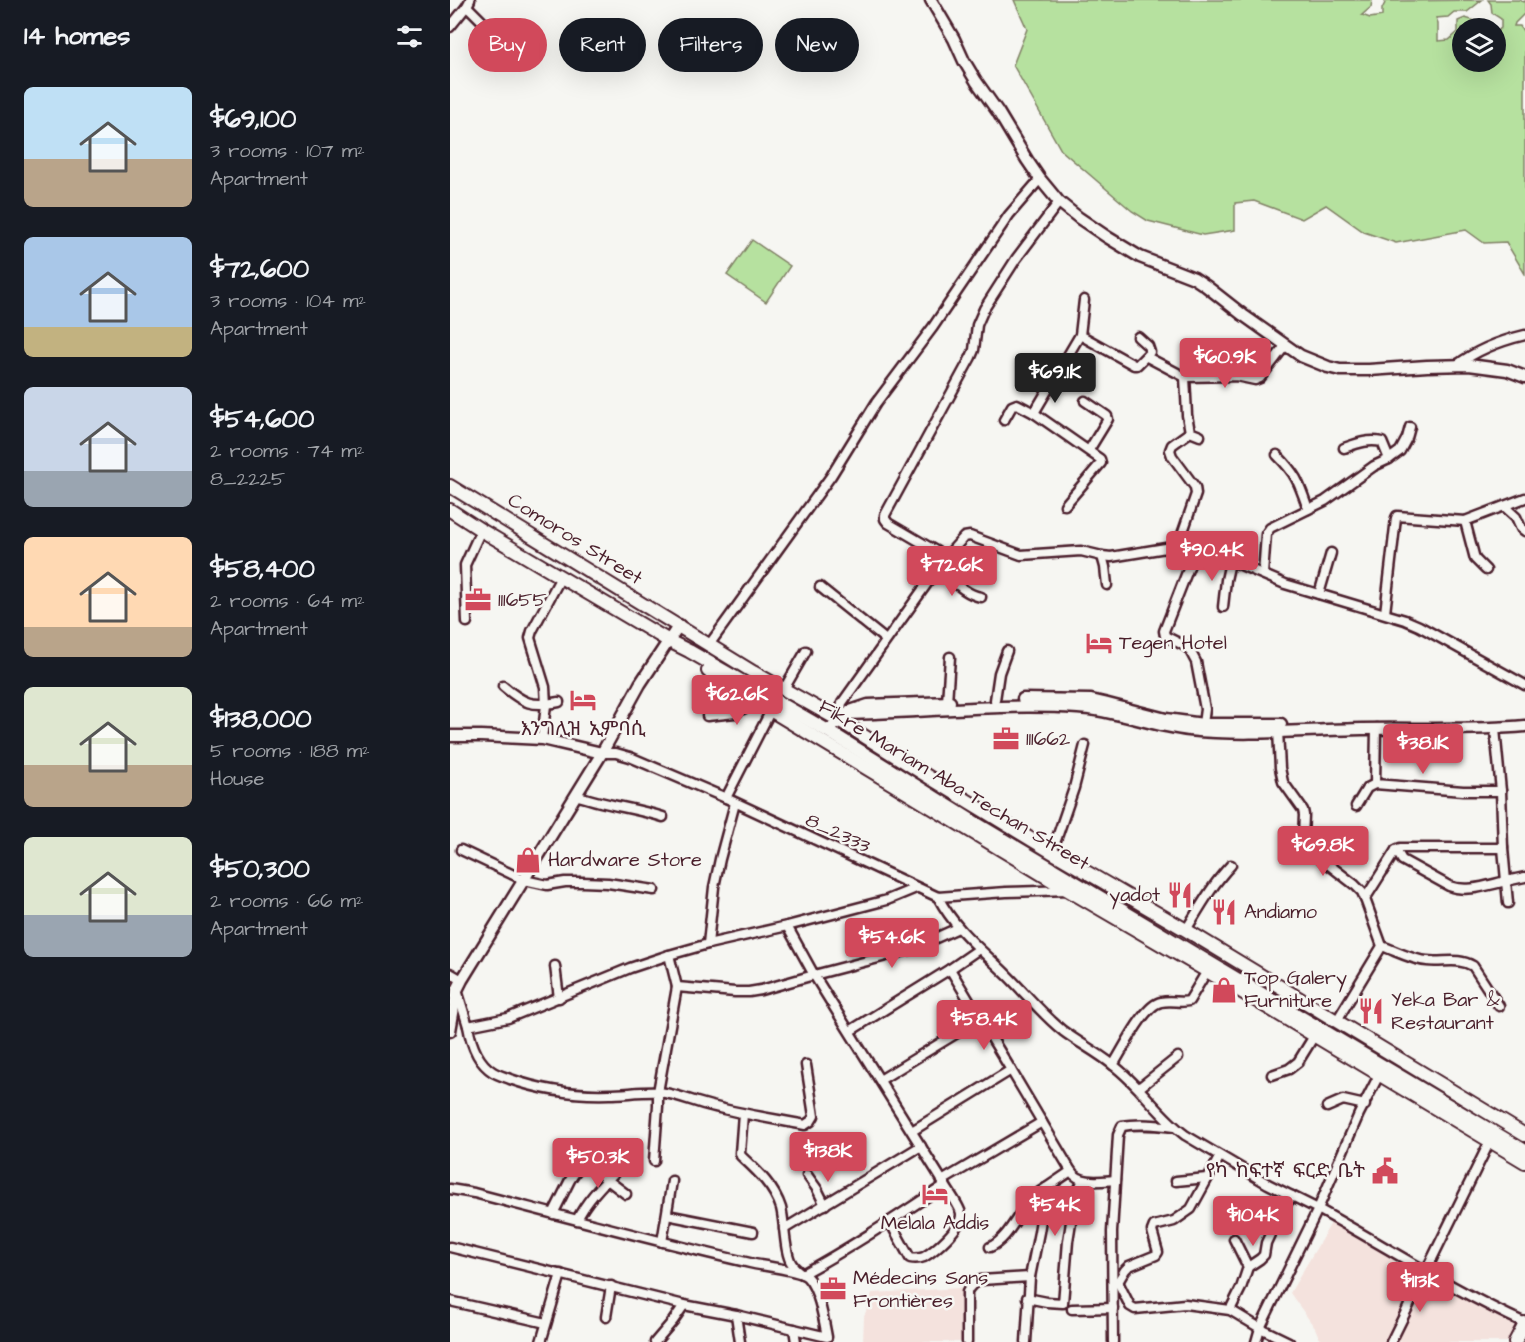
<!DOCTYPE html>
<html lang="en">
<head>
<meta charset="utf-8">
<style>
  :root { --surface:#171b24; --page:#242831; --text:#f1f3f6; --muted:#9ea1a6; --accent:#d1495b }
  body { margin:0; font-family:"Architects Daughter","Noto Sans Ethiopic",sans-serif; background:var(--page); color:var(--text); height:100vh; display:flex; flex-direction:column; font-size:22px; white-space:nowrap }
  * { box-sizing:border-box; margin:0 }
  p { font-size:20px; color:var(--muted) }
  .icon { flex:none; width:33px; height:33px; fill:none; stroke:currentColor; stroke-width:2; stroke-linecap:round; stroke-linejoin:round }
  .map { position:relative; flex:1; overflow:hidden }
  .drawer { display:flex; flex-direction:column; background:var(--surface); width:450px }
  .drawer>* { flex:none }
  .guide { position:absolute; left:18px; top:18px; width:570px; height:54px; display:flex; gap:12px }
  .controls { position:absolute; left:1002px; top:18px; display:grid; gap:12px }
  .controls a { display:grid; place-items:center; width:54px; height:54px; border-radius:50%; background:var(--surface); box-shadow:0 6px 24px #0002; font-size:30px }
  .price { position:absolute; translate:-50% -51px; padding:0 14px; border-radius:6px; background:var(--accent); color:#fff; font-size:20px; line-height:39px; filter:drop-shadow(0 2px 3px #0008) }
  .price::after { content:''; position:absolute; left:50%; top:36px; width:18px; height:14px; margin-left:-9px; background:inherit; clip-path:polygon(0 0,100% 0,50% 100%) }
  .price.on { background:#222; color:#fff }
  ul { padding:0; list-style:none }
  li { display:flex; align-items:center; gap:18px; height:150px; padding:0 24px }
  li span { display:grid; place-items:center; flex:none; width:168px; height:120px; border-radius:9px; color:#555 }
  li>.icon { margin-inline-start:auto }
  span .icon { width:72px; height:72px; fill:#fffc; stroke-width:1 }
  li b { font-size:26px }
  h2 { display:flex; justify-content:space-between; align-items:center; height:72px; padding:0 24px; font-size:26px }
  .chip { padding:0 21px; border-radius:27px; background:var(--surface); box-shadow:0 6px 24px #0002; font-size:21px; line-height:54px }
  .chip.on { background:var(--accent); color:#fff }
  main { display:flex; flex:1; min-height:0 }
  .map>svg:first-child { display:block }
</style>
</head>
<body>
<main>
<section class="drawer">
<h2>14 homes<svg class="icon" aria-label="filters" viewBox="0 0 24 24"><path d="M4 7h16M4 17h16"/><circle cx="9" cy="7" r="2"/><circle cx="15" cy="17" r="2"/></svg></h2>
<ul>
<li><span style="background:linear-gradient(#bfe0f5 60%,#b9a48a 0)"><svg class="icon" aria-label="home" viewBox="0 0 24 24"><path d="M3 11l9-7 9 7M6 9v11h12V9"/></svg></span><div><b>$69,100</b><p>3 rooms · 107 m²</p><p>Apartment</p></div></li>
<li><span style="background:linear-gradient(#a9c7e8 75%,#c2b280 0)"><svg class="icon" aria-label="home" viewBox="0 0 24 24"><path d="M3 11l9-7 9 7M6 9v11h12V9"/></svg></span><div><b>$72,600</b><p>3 rooms · 104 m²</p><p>Apartment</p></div></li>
<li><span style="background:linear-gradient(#c9d6e8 70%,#9aa5b1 0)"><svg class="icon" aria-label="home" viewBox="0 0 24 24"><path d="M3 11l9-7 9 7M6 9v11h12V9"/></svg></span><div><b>$54,600</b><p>2 rooms · 74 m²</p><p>8_2225</p></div></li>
<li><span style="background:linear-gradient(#ffd9b3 75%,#b9a48a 0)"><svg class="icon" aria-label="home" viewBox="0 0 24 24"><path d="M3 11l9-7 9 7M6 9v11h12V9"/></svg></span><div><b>$58,400</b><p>2 rooms · 64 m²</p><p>Apartment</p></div></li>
<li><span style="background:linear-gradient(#dfe7d0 65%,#b9a48a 0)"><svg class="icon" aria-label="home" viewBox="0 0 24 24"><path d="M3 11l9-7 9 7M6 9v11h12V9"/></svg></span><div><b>$138,000</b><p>5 rooms · 188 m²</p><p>House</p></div></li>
<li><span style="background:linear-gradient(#dfe7d0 65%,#9aa5b1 0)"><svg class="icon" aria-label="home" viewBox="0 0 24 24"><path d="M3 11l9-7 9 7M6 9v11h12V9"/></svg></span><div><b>$50,300</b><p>2 rooms · 66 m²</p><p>Apartment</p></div></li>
</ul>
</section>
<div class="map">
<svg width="1075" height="1342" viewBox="0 0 1075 1342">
  <rect width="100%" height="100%" fill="#f6f6f2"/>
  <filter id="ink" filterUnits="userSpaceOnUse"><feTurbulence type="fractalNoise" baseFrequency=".0167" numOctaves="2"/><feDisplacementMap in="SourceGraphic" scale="12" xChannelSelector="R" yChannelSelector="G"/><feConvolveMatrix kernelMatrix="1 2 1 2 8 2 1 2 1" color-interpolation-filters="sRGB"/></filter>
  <g filter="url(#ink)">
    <!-- built -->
    <g fill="#f4e2dd">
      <path d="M881 1223 1023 1300 1073 1331 1065 1342H871L865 1328 840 1293Z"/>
      <path d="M511 1288 514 1309 513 1342H413L414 1317 422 1293Z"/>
    </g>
    <!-- green -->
    <g fill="#b6e19f" stroke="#808065" stroke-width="1.5">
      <path d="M564 0H922L921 7 912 15 920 18 932 16V9L936 1 1032 0 1017 12H1004L998 17 986 18 988 23V41L999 40 1008 32V21L1015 18 1026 21 1027 28H1012V62H1046V32L1051 28V19L1042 13 1041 4 1038 0H1070L1073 2 1075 1V13L1065 23 1064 26H1070L1075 34V274L1056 242 1034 243 1016 230 946 243 914 232 876 205 852 219 804 201 785 203V230L753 235 698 221 682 211 611 150 563 65 577 29Z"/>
      <path d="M302 240 340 266 316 302 277 275Z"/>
    </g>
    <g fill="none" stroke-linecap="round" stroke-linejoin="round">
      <!-- street casing -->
      <g stroke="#4a1f2b" stroke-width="13">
        <g id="street">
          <path d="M17 6 47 36 56 43"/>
          <path d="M0 27 17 6 20 0"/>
          <path d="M630 335 684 365H687L700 352 698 346 688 337"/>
          <path d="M697 357 735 377 786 376 805 380 810 378 835 346"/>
          <path d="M1007 365C1028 349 1050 341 1075 335"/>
          <path d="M590 372 602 381"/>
          <path d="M735 377 737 415 740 432 750 436"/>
          <path d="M635 401 657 416 658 419 639 450"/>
          <path d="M584 413 630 335 634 300"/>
          <path d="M554 420 562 406 567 404 584 413 650 459 651 463 615 505"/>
          <path d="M894 448C908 443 918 439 932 442L939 459"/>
          <path d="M827 455C847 475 849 483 858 509"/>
          <path d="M1055 507 1066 517 1071 528 1075 531"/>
          <path d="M1015 521 1025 559 1036 570"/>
          <path d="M728 546 746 494 745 487 722 456 720 450 722 445 740 432"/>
          <path d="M746 549 714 631 715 636 735 646 739 649 746 662 755 709 753 724"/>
          <path d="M652 556 655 567 657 585"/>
          <path d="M496 557 438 523 435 519V515L521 357 524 350 527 325 534 309 566 259 609 202"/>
          <path d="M488 568C502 579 514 594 531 597"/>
          <path d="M813 574 816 534 820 528 875 501 924 466 939 459 950 451 957 438 960 427"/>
          <path d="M370 587 436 640"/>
          <path d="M869 594 881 553"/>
          <path d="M773 607 776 580 780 562"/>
          <path d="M935 613 946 518 947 516 1015 521 1075 498"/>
          <path d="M17 622 15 565 31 530"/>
          <path d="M259 645 381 476 426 403 483 327 559 215 590 179"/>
          <path d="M53 686C74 704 82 707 109 702"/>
          <path d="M334 689 356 651"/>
          <path d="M545 700 549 673 557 651"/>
          <path d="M497 702 500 657"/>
          <path d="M392 715 391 708 392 703 496 557 514 537 520 536 571 555 631 551 652 556 661 557 728 546 758 551 835 584 955 620 969 626 1075 685"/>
          <path d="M257 716 285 713 307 702"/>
          <path d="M926 728 925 784 1013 791H1051"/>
          <path d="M1045 729 1051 791 1053 848 1056 881 1075 877"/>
          <path d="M828 731 830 768 833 782 853 810 854 815 853 837 856 847 905 885 912 892 915 899 932 946 886 1022"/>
          <path d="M92 739 96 705 95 687 80 638 82 631 111 577"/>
          <path d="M152 753H166L180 757 276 798 488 897 556 892 618 890"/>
          <path d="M126 795C154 805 184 808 213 817"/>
          <path d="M276 798 321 710"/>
          <path d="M906 806 917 788 925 784"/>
          <path d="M11 850 74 880 97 885 115 882H132L158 883 204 890"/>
          <path d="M946 850 952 860 999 886C1017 893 1038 885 1056 881L1058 903"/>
          <path d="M602 852 624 788 635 745"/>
          <path d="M488 897C506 931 531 949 558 976 576 994 593 1015 613 1031 629 1043 647 1052 663 1065 690 1085 708 1115 735 1135L818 1184 868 1209 810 1328 806 1342"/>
          <path d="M915 899 946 850 950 848H1053"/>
          <path d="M736 930C750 907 762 885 781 865"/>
          <path d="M258 944 264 887 270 859 285 803"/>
          <path d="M932 946C946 951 962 960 977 961 993 963 1008 957 1023 966L1049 1006"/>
          <path d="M219 955 227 987 285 992H299L311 990 364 975 459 950 508 928"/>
          <path d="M105 966 109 998"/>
          <path d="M500 969 530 1019"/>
          <path d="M0 973 12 980"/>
          <path d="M7 990 18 1026 58 1018 180 968 219 955 258 944 337 926 437 900 466 888"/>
          <path d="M18 1026C21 1044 27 1062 43 1072 48 1075 55 1077 60 1079 91 1090 126 1095 159 1094 175 1094 192 1091 209 1092 227 1094 244 1102 261 1106 292 1114 324 1119 355 1125L361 1121 364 1116 356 1065"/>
          <path d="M400 1031 500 969 529 949"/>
          <path d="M663 1065C673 1050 694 1005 711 1002 721 1000 730 1003 739 1001L757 971"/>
          <path d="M561 1070 621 1171 596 1188 589 1232 580 1277 576 1342"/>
          <path d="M822 1075 839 1069 848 1062 864 1036"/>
          <path d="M929 1075 909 1114 868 1209C937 1247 1003 1290 1075 1323"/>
          <path d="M430 1080 530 1019 561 1070 462 1131"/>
          <path d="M689 1088 728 1057"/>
          <path d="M877 1107 893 1100 915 1105"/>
          <path d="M293 1114 290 1153 291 1156C307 1171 324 1186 331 1208 335 1223 334 1253 342 1264 344 1268 349 1271 352 1274 402 1247 448 1216 495 1185L364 975 337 926"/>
          <path d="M204 1161 208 1106V1092L227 987"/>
          <path d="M135 1163 176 1194"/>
          <path d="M621 1171C630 1185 651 1181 665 1180"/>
          <path d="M357 1175 367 1189 375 1205"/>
          <path d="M492 1181 592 1122"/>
          <path d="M726 1181 757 1178"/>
          <path d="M0 1189 24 1193C116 1217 208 1242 300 1263 312 1266 350 1270 357 1277 369 1289 374 1321 377 1337L286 1315 234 1305 0 1247"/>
          <path d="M103 1214 120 1180 126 1171 143 1156"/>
          <path d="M217 1215 303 1232"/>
          <path d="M127 1220C137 1199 154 1182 171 1167"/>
          <path d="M440 1222 460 1258C465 1259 469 1259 474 1257 484 1251 512 1228 511 1214 511 1208 498 1191 495 1185"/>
          <path d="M334 1229 471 1146"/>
          <path d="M784 1239 798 1267"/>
          <path d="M212 1242 222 1181"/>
          <path d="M540 1247C557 1240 566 1217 578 1203 583 1197 589 1192 596 1188"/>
          <path d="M663 1282H668L675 1270 679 1266 706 1255 708 1252 702 1231 704 1226 724 1221 741 1209 770 1156"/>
          <path d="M668 1282 680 1306 685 1309 735 1304 780 1310 810 1328 839 1342"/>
          <path d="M577 1298 597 1302 613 1303 618 1241 625 1197 633 1180"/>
          <path d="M0 1301 96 1323"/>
          <path d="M622 1309 663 1308"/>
          <path d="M780 1310 791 1288 798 1267 810 1259 814 1255 816 1243 830 1213 842 1196"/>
          <path d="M286 1315 290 1342"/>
          <path d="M156 1317 161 1286"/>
          <path d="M344 1329 346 1342"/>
          <path d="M91 1342 111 1274"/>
          <path d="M205 1342 223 1321 234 1305"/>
          <path d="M517 1342V1292C520 1285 524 1282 531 1280L580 1277"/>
          <path d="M663 1342 662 1232 668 1135 672 1126C689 1123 707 1125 724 1127"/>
          <path d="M941 1342 1040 1141"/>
        </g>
      </g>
      <!-- secondary casing -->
      <g stroke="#4a1f2b" stroke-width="15">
        <g id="secondary">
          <path d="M481 0 504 39 514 61 526 81 548 112 577 160 590 179 609 202 629 218 657 237 690 257 744 278 756 286 793 315 851 356 878 367 890 370H919L977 366 1019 365 1057 370 1075 377"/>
          <path d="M573 699 641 700 654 703 716 719 753 724H831"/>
          <path d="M400 711 418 705 500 702"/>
          <path d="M378 731 397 714C474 712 551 703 628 708 666 710 702 726 739 730 796 736 855 730 912 729 966 728 1021 731 1075 726"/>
          <path d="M0 736H31L92 739 152 753"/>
          <path d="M0 1031 7 990 12 980 152 753 190 684 229 625"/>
        </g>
      </g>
      <!-- primary casing -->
      <g stroke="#4a1f2b" stroke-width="16">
        <g id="primary">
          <path d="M0 486 303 672 387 719 485 781 602 852 736 930 1075 1135"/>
          <path d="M0 510 31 530 219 641 239 651 378 731 527 824 1075 1151"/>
          <path d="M258 671 307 702 618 890 757 971 1075 1162"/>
          <path d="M1065 1342 1075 1323"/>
        </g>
      </g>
      <!-- street -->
      <use href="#street" stroke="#f6f6f2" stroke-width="8"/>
      <!-- secondary -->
      <use href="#secondary" stroke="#f6f6f2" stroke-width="10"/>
      <!-- primary -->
      <use href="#primary" stroke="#f6f6f2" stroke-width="12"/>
    </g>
  </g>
  <!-- icons -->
  <defs>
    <g id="office-bare" transform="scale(2.07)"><path d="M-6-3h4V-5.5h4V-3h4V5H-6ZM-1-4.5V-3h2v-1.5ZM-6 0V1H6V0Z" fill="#d1495b" stroke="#f6f6f2" stroke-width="2.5" paint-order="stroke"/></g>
    <g id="hotel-bare" transform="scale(2.07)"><path d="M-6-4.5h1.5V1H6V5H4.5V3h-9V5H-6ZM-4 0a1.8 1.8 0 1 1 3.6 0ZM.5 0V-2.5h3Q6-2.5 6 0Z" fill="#d1495b" stroke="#f6f6f2" stroke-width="2.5" paint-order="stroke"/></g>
    <g id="shop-bare" transform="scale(2.07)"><path d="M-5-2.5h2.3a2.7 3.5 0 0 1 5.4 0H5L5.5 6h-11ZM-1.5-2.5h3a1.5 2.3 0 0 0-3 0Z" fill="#d1495b" stroke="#f6f6f2" stroke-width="2.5" paint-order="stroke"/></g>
    <g id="restaurant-bare" transform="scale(2.07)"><path d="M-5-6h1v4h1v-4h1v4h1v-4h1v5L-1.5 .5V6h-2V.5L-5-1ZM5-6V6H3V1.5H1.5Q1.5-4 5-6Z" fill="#d1495b" stroke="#f6f6f2" stroke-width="2.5" paint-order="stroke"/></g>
    <g id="civic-bare" transform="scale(2.07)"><path d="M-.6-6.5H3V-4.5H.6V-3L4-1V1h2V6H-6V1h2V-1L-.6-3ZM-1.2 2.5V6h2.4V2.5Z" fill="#d1495b" stroke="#f6f6f2" stroke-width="2.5" paint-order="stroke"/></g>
  </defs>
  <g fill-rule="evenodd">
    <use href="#office-bare" x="28" y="600"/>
    <use href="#hotel-bare" x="649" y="643"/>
    <use href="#hotel-bare" x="133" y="700"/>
    <use href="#office-bare" x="556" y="739"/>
    <use href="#shop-bare" x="78" y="860"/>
    <use href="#restaurant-bare" x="730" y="895"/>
    <use href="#restaurant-bare" x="774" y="912"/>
    <use href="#shop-bare" x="774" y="990"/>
    <use href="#restaurant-bare" x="921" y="1011"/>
    <use href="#civic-bare" x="935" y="1171"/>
    <use href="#hotel-bare" x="485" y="1194"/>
    <use href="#office-bare" x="383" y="1289"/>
  </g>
  <g text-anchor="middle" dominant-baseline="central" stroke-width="5" stroke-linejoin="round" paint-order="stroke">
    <!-- street labels -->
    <g font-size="20" fill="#4a1f2b" stroke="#f6f6f2">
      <text transform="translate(125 539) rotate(32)">Comoros Street</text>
      <text transform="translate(504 785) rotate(31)">Fikre Mariam Aba Techan Street</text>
      <text transform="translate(388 833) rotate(25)">8_2333</text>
    </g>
    <!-- poi labels -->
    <g font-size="20" fill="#4a1f2b" stroke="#f6f6f2" text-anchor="start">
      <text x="48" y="600">111655</text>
      <text x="669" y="643">Tegen Hotel</text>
      <text x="133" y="729" text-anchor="middle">እንግሊዝ ኢምባሲ</text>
      <text x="576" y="739">111662</text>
      <text x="98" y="860">Hardware Store</text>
      <text x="710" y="895" text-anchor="end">yadot</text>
      <text x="794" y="912">Andiamo</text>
      <text x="794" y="978">Top Galery<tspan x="794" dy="23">Furniture</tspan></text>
      <text x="941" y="1000">Yeka Bar &amp;<tspan x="941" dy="23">Restaurant</tspan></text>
      <text x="915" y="1171" text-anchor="end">የካ ከፍተኛ ፍርድ ቤት</text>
      <text x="485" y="1223" text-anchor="middle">Melala Addis</text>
      <text x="403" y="1278">Médecins Sans<tspan x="403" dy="23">Frontières</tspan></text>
    </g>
  </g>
</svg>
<div class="controls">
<a><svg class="icon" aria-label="layers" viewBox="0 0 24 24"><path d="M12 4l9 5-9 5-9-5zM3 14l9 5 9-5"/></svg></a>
</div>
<b class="price" style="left:775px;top:389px">$60.9K</b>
<b class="price on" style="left:605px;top:404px">$69.1K</b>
<b class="price" style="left:762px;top:582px">$90.4K</b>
<b class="price" style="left:502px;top:597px">$72.6K</b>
<b class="price" style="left:287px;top:726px">$62.6K</b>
<b class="price" style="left:973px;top:775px">$38.1K</b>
<b class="price" style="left:873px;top:877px">$69.8K</b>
<b class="price" style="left:442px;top:969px">$54.6K</b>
<b class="price" style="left:534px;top:1051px">$58.4K</b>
<b class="price" style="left:378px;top:1183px">$138K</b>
<b class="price" style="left:148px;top:1189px">$50.3K</b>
<b class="price" style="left:605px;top:1237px">$54K</b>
<b class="price" style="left:803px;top:1247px">$104K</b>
<b class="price" style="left:970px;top:1313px">$113K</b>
<div class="guide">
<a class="chip on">Buy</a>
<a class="chip">Rent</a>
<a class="chip">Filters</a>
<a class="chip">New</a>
</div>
</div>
</main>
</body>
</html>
